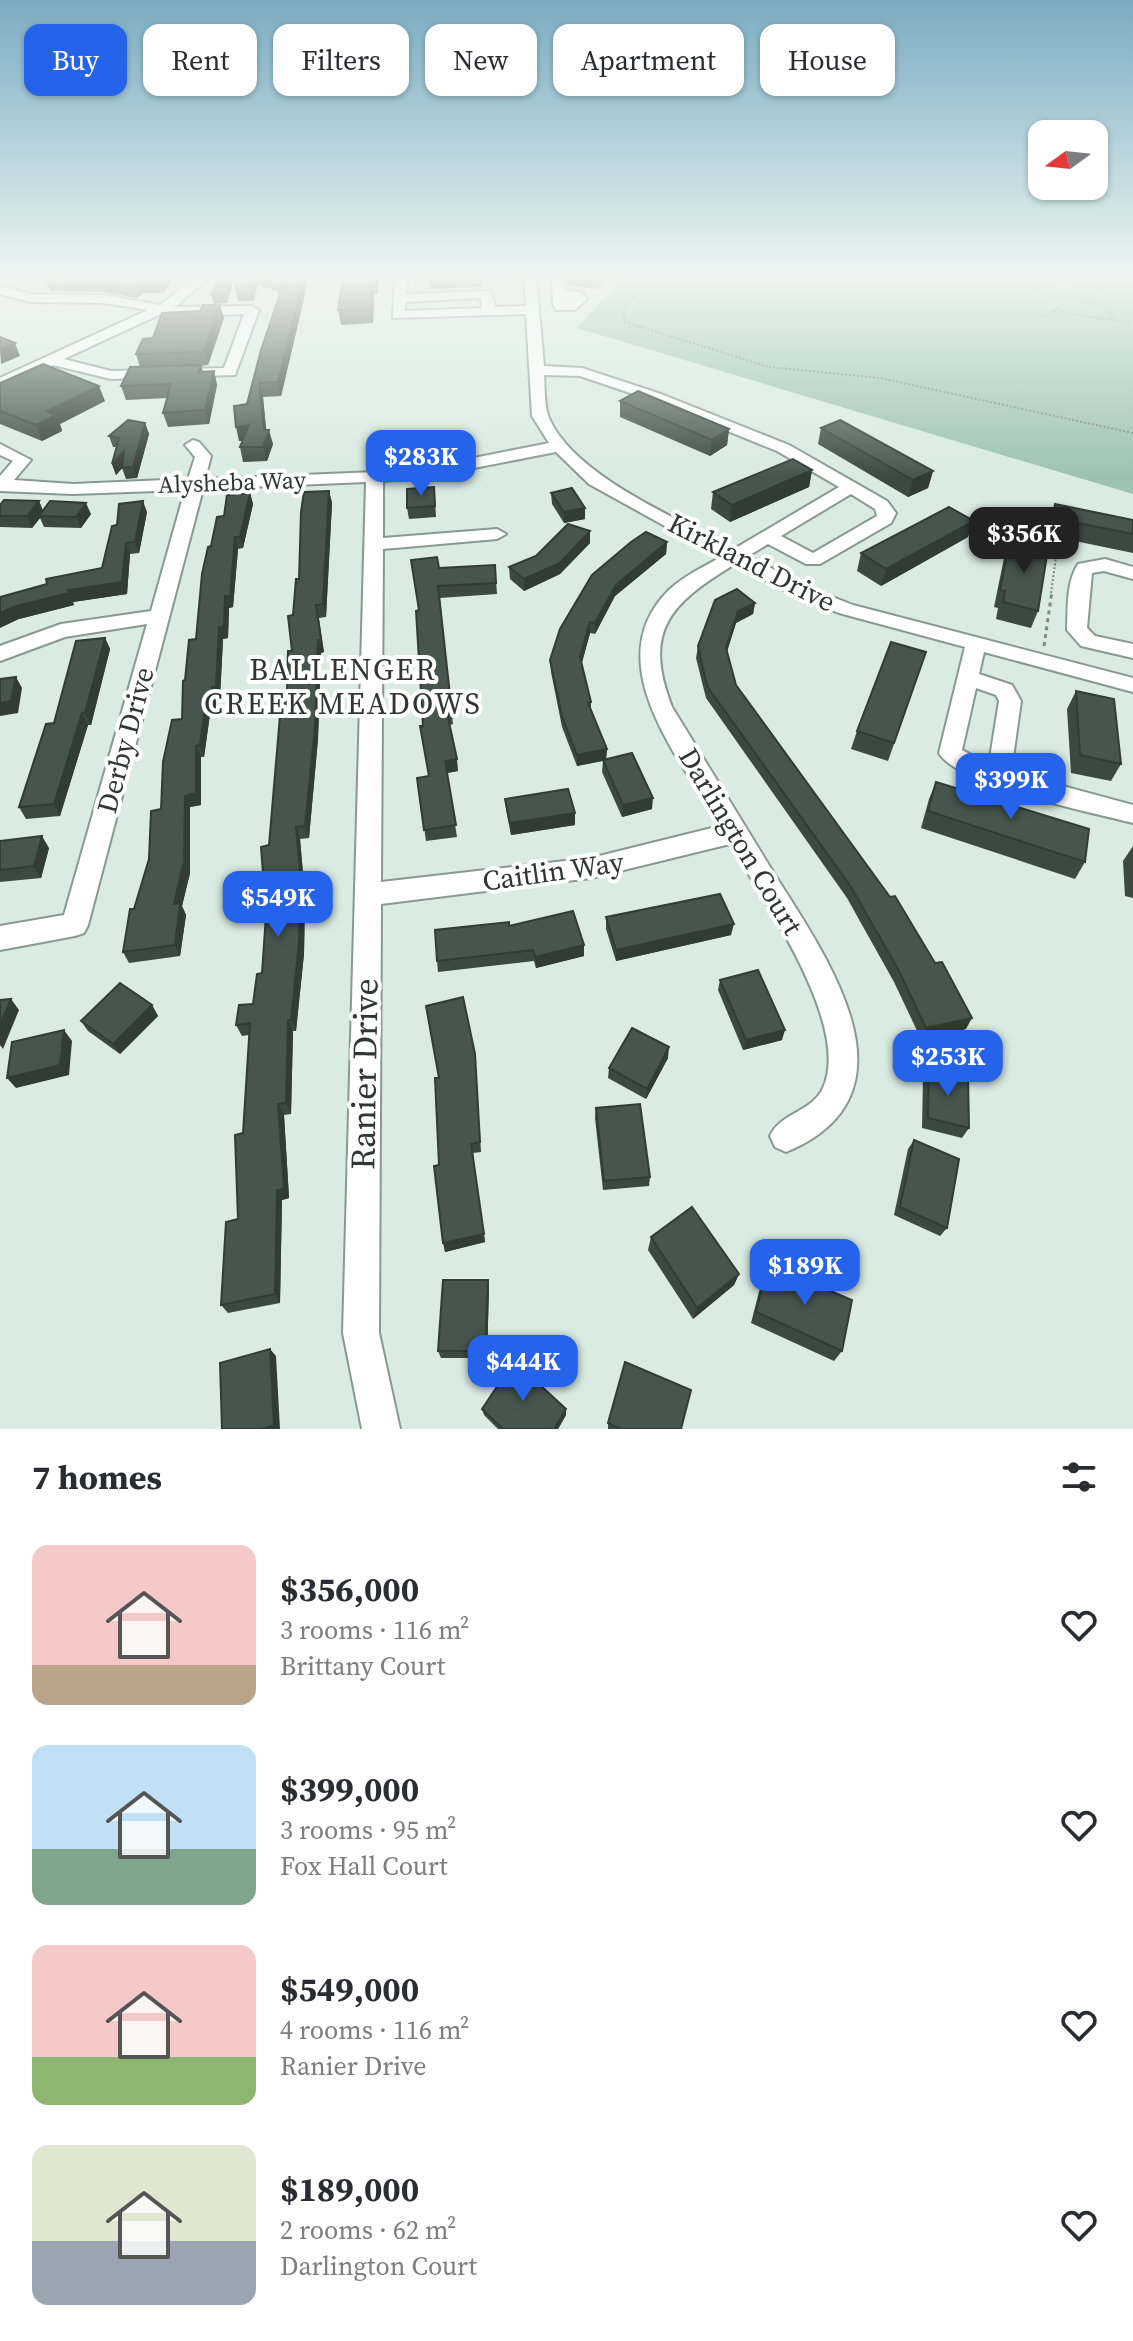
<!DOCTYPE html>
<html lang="en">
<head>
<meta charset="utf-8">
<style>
  :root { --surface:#fff; --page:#f2f2f3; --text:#2b2b33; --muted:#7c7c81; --accent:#2563eb }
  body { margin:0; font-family:"Source Serif 4",serif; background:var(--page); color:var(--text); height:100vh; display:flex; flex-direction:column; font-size:30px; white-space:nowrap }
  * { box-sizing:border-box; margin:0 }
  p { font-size:26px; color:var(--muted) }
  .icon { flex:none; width:44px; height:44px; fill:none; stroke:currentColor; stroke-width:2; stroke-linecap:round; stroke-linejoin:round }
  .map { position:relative; height:1429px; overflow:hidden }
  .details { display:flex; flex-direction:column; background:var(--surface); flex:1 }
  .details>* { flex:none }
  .top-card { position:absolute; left:24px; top:24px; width:1086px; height:72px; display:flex; gap:16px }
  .needle { width:52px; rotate:255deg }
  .fabs { position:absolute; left:1028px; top:120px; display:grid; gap:16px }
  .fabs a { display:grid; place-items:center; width:80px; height:80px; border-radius:16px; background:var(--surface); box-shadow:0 2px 6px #0004; font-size:40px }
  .price { position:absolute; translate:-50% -68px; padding:0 18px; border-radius:16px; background:var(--accent); color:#fff; font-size:26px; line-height:52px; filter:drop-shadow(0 2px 4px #0008) }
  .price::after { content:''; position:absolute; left:50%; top:48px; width:24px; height:18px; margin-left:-12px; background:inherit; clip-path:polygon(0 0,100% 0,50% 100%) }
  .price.selected { background:#222; color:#fff }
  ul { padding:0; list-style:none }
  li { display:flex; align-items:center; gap:24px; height:200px; padding:0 32px }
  li span { display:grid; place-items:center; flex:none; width:224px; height:160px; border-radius:16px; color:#555 }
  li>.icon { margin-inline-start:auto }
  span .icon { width:96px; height:96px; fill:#fffc; stroke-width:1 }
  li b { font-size:34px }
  h2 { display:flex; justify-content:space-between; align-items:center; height:96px; padding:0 32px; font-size:34px }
  .pill { padding:0 28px; border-radius:16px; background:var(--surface); box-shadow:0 2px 6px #0004; font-size:28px; line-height:72px }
  .pill.selected { background:var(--accent); color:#fff }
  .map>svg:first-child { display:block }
</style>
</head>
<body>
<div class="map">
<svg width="1133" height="1429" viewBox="0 0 1133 1429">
  <rect width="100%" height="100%" fill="#d9ebe2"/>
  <!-- green -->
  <path fill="#9dc2b0" d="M623 277H1133V494L577 328Z"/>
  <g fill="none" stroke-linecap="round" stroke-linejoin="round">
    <!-- street casing -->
    <g stroke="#889991" stroke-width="4">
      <g id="street">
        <path d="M196 277H210L175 307 252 306 259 310 235 375 111 379 53 365 0 388V378L148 310 104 303 30 302 0 294V286L30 294 104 295 160 305ZM163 313 181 316 244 314 224 368 111 371 64 359Z"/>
        <path d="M395 277H407L406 294 491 291 495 307 526 306 524 277H536L544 366 582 368 661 394 789 445 887 501 896 513 891 523 820 564H806L768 544 748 556 807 587 853 605 1133 678V692L984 652 979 674 1012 685 1021 701 1011 772 1133 805V823C1094 813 957 785 939 753L965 647 839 613 793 595 735 564C671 603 642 630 672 707 705 761 738 814 770 867 823 952 928 1093 786 1152L775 1147 770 1136C780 1113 812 1112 823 1088 852 1025 762 898 730 844L591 878 381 904 379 1333 400 1429H362L343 1333 366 482 203 489 88 925 84 933 75 936 0 950V926L64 915 147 624 65 637 0 661V646L61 624 151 611 185 490 73 494 0 491V476L13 461 0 455V444L31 460 14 480 73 484 188 479 195 457 185 445 193 440 199 442 211 456 205 479 375 472 438 465 549 443 532 416 526 314 393 318ZM481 298 482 308 405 311V302ZM544 375 580 376 651 400 777 451 839 487 734 549C679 519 574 476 549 418 544 406 545 388 544 375ZM556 452 589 484 721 557C703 567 684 576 669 590 596 662 681 760 720 826L591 858 381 882 383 549 497 539 506 534 497 529 383 538V481L438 475ZM851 494 875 509 877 516 813 553 781 536ZM976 688 996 695 999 701 989 764 962 750Z"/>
        <path d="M552 277H564L565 291 581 292 587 299 575 310H556L553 304Z"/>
        <path d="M1105 559 1133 567V579L1104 571 1092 573 1087 628 1095 636 1133 644V658L1081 646 1067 630C1068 608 1066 583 1078 564Z"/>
      </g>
    </g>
    <!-- path-far1 -->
    <g stroke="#7e8a85" stroke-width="2" stroke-dasharray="2 2" stroke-linecap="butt">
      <path d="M647 277 623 311 625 322 769 367 880 378 1133 433"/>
      <path d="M1046 277 1032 286 1101 306 1109 311 1114 320"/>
      <path d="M1048 277 1096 292 1086 300"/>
      <path d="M1020 286 1060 299 1064 304 1043 317"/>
      <path d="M1096 292 1106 286"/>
      <path d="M1054 311 1133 323"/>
      <path d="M1051 593 1058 543"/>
    </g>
    <!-- path -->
    <path stroke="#7e8a85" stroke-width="3" stroke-dasharray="4 4" stroke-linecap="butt" d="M1044 646 1052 591"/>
    <!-- street -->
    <use href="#street" fill="#fff" fill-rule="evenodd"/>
  </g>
  <!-- wall -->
  <g fill="#3c4942">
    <path d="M54 277H175L163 293H144L137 298 104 292 50 291 47 283Z"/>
    <path d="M220 277H233L227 303 214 304 211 294Z"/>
    <path d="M238 277H309L281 396 263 397 266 430 273 444 267 461 243 462 240 447 242 441H239L247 404 279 298 277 291 258 285 253 301H238L235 288Z"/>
    <path d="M343 277H378V294H374L373 323 341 325 338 310Z"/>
    <path d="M429 277H482V287L430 289Z"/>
    <path d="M568 277H606L597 289 568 285Z"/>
    <path d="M224 318 208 365 201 366 203 371H214L217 385 209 424 168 427 163 413 167 398 126 400 121 386 140 367 136 354 153 338Z"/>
    <path d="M0 383 105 401 60 424 62 431 42 441 0 424Z"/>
    <path d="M620 401 729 429 727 445 710 456 620 417Z"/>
    <path d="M145 423 149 434 137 478 126 479 122 468 116 475 112 464 117 447H113L109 436Z"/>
    <path d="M821 428 933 471 928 488 908 497 818 444Z"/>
    <path d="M812 470 809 487 730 522 711 509 713 492Z"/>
    <path d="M329 491 332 503 326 617 319 618 324 652 321 653 318 739 309 838 300 839 305 896 304 954 296 1031H293L291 1114 284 1115 289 1198 282 1200 280 1303 228 1313 221 1305 238 1219 249 1035 242 1036 236 1025 253 1004 262 973 267 896 264 887 292 651 293 615 299 579Z"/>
    <path d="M250 493 253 504 243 548 238 549 233 607 229 608 228 638 223 639 220 698 216 699V713L210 714 204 757H201V805L190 807V873L182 906 186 915 180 956 129 963 123 952 149 859 182 719 185 680 196 639 211 546 224 516Z"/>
    <path d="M551 493 585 519 564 523 552 504Z"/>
    <path d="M435 498 436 517 409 519 407 508Z"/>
    <path d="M39 501 43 511 91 514 81 528 44 527 40 518 32 528 0 527V505Z"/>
    <path d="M1055 504 1133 520V553L1046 535 1049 521Z"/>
    <path d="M147 512 139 553 130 554 127 594 73 602 74 605 19 619 102 568 117 525Z"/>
    <path d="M590 531V543L560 574 524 591 510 579 509 567Z"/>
    <path d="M968 537 881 586 857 571 861 553Z"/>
    <path d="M1010 541 1038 611 1031 628 996 619 998 608 994 607 1004 558Z"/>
    <path d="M667 542 666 554 615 596 595 634 590 633 582 663 591 702V710L607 749 606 759 652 809 622 817 602 772 603 761 577 766 562 727 551 672 550 660Z"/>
    <path d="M495 565 497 594 440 598 453 724 450 725 458 771 447 773 457 837 426 841 417 778 429 776 423 726 419 610 439 568Z"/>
    <path d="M755 603 753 614 736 623 727 652 736 685 966 1029 921 1039 894 982 847 898 706 698 696 658 698 646Z"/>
    <path d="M105 638 110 649 91 725H88L60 816 26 819 19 807 54 723Z"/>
    <path d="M926 652 888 761 851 749 857 731Z"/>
    <path d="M1076 691 1121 764 1111 781 1071 773 1067 709Z"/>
    <path d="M936 782 1085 862 1075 879 921 828 929 799Z"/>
    <path d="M505 799 575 825 511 835 506 810Z"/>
    <path d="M0 841 49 848 41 878 0 882Z"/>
    <path d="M1133 846V898L1125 896 1123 861Z"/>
    <path d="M606 917 731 935 616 961 606 929Z"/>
    <path d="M509 926 584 956 536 968 534 961 438 972 437 961Z"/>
    <path d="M720 980 782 1040 743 1050 718 990Z"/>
    <path d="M152 1005 158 1016 120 1054 88 1031 81 1021Z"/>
    <path d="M475 1054 481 1152 473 1153 485 1242 445 1252 439 1165V1078Z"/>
    <path d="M668 1058 646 1099 608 1078 609 1068Z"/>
    <path d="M929 1067 969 1128 962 1138 922 1128 923 1077Z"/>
    <path d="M596 1108 650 1177 649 1186 603 1190 595 1118Z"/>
    <path d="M914 1140 947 1228 940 1236 894 1215 908 1149Z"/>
    <path d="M651 1237 739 1274 734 1285 693 1319 648 1250Z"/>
    <path d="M768 1264 842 1351 834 1361 751 1323 763 1276Z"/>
    <path d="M488 1280 489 1287 487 1358H441L438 1351Z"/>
    <path d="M482 1409 566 1415 558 1429H498L484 1415Z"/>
    <path d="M608 1423 681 1429H608Z"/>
  </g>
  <!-- shaded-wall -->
  <g fill="#313c36">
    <path d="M166 277H175L163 293 160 285Z"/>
    <path d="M229 277H233L234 279 227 303 225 294Z"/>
    <path d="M254 277H256L258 285 253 301 251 288Z"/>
    <path d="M304 277H309L281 396 278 382Z"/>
    <path d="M597 277H606L597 289Z"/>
    <path d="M372 280 374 294 373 323 371 309Z"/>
    <path d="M142 284 144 293 137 298 134 290Z"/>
    <path d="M220 305 224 318 208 365 204 352Z"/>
    <path d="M15 343 20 356 1 364 0 349Z"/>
    <path d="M214 371 217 385 209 424 205 410Z"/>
    <path d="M259 383 263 397 267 437 269 430 273 444 267 461 263 447 264 430Z"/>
    <path d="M99 386 105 401 60 424 62 431 42 441 36 425 47 411Z"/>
    <path d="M145 423 149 434 137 478 133 467Z"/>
    <path d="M249 425 252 439 239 441 236 427Z"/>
    <path d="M729 429 727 445 710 456 712 440Z"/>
    <path d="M124 451 128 462 116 475 112 464Z"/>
    <path d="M812 470 809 487 730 522 732 505Z"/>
    <path d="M933 471 928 488 908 497 913 480Z"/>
    <path d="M329 491 332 503 326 617 323 604Z"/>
    <path d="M250 493 253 504 243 548 240 537Z"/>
    <path d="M39 501 44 513 39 516 40 518 32 528 27 516Z"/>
    <path d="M143 501 147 512 139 553 135 542Z"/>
    <path d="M86 503 91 514 81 528 76 517Z"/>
    <path d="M585 508V519L564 523V512Z"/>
    <path d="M974 521 968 537 881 586 886 569Z"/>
    <path d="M590 531V543L560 574 524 591V579Z"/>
    <path d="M235 537 238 549 233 607 229 608 228 638 223 639 220 698 216 699V713L210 714 204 757 200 745 206 702Z"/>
    <path d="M667 542 666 554 615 596 595 634V623L616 585Z"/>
    <path d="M126 543 130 554 127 594 73 602 74 605 19 619 0 628V613L13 607 68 590 122 582Z"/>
    <path d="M755 603 753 614 736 623 724 660 726 648 738 611Z"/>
    <path d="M316 605 324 652 321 653 318 739 309 838 305 826 318 640Z"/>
    <path d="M590 622V633L580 669V657Z"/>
    <path d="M105 638 110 649 91 725 85 713Z"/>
    <path d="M16 677 22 688 18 713 0 716V703Z"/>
    <path d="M82 713 88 725 60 816 54 804Z"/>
    <path d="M196 746 201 757V805L190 807V873L182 906 186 915 180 956 175 945 174 904 185 796Z"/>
    <path d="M607 749 606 760 577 766V755Z"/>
    <path d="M457 759 458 771 447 773 445 761Z"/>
    <path d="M653 798 652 809 622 817 623 805Z"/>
    <path d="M575 813V825L511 835 510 823Z"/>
    <path d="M296 827 300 839 305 896 304 954 296 1031 291 1020Z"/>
    <path d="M42 836 49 848 41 878 34 866Z"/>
    <path d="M734 924 731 935 616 961V950Z"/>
    <path d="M584 945V956L536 968 535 957Z"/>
    <path d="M11 999 19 1010 3 1049 0 1045V1025Z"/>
    <path d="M152 1005 158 1016 120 1054 113 1044Z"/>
    <path d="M972 1018 966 1029 921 1039 926 1028Z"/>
    <path d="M288 1020 293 1031 291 1114 286 1103Z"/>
    <path d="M64 1030 72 1041 69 1075 16 1088 7 1078Z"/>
    <path d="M785 1030 782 1040 743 1050 746 1040Z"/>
    <path d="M669 1047 668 1058 646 1099 647 1089Z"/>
    <path d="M278 1104 284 1115 289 1198 282 1200 280 1303 275 1294Z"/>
    <path d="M471 1144 485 1242 445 1252 443 1243Z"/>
    <path d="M739 1274 734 1285 693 1319 697 1308Z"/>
    <path d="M488 1280 489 1287 487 1358 485 1351Z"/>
    <path d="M270 1349 276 1356 280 1429H262Z"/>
    <path d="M566 1409V1415L558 1429H554Z"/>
  </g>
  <!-- building -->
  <g fill="#46554d" stroke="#313c36" stroke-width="2">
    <path d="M54 277H166L160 285 142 284 134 290 101 284 47 283Z"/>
    <path d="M220 277H229L225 294H211Z"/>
    <path d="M238 277H254L251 288H235Z"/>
    <path d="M271 277H304L278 382 259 383 264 430H269L263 447H240L249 425 236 427 234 406 247 404 261 350 282 288H277L279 279Z"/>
    <path d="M343 277H376V280H372L371 309 338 310Z"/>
    <path d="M203 305H220L204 352 136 354 143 339 153 338 162 313 200 311Z"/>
    <path d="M0 337 15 343 0 349Z"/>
    <path d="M43 364 99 386 47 411 56 415 36 425 0 411V383Z"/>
    <path d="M201 365 199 372 214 371 205 410 163 413 171 384 121 386 130 367Z"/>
    <path d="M638 391 729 429 712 440 620 401Z"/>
    <path d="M128 420 145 423 133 467 122 468 124 451 112 464 119 438 109 436Z"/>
    <path d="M840 420 933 471 913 480 821 428Z"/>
    <path d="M793 459 812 470 732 505 713 492Z"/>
    <path d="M434 487 435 506 407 508V489Z"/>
    <path d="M572 488 585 508 564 512 551 493Z"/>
    <path d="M329 491 323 604 316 605 321 640H318L315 727 305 826 296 827 301 883 299 942 291 1020H288L286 1103 278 1104 284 1189 277 1190 275 1294 221 1305 226 1222 238 1219 235 1135 243 1133 250 1023 236 1025 239 1005 253 1004 257 974 262 973 268 886 264 887 261 847 269 845 282 692H287L288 651H292L288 616 293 615 296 579H299L301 512 304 492Z"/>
    <path d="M250 493 240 537H235L230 596H225L224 626 219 627 216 687H212V701L206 702 200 745 196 746V793L185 796 184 862 174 904 180 903 175 945 123 952 130 909H134L149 859 151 811 161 809 163 762 172 720 182 719 183 681 185 680 189 640 196 639 202 574 208 547 211 546 217 517 224 516 227 495Z"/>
    <path d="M4 500 39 501 27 516H0V505Z"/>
    <path d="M50 501 86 503 76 517 39 516Z"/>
    <path d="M143 501 135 542 126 543 122 582 68 590 69 593 13 607 0 613V597L47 584 46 579 102 568 112 526 117 525 119 504Z"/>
    <path d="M1055 504 1133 520V534L1053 518Z"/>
    <path d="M949 507 974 521 886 569 861 553Z"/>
    <path d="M568 524 590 531 560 563 524 579 509 567 536 556Z"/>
    <path d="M646 532 667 542 616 585 595 623 590 622 580 657 591 702 588 703 607 749 577 755 562 716 550 660 560 629 592 575 631 542Z"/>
    <path d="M1010 541 1048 549 1038 611 1003 602 1005 591 1000 590Z"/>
    <path d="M437 557 439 568 495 565 496 583 438 586 452 713H447L457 759 445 761 456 825 424 830 417 778 429 776 420 726H423L416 611 419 610 411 560Z"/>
    <path d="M737 589 755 603 738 611 726 648 736 685 890 897 895 896 935 963 942 962 972 1018 926 1028 899 971 851 887 707 686 698 646 715 600Z"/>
    <path d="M105 638 85 713H82L54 804 19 807 46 724 54 723 76 641Z"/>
    <path d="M891 642 926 652 894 743 857 731Z"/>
    <path d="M16 677 11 701 0 703V679Z"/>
    <path d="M1076 691 1114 699 1121 764 1080 755Z"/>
    <path d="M632 753 653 798 623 805 603 760Z"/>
    <path d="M936 782 1089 829 1085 862 928 811Z"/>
    <path d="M568 789 575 813 510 823 505 799Z"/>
    <path d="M42 836 34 866 0 870V841Z"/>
    <path d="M720 894 734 924 616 950 606 917Z"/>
    <path d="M573 911 584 945 535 957 533 950 437 961 435 930 509 922V926Z"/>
    <path d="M758 970 785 1030 746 1040 720 980Z"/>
    <path d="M120 983 152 1005 113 1044 81 1021Z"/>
    <path d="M463 997 475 1054 480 1142 471 1144 484 1234 443 1243 434 1166 439 1165 435 1078H439L426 1006Z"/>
    <path d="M11 999 0 1025V1000Z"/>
    <path d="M632 1028 669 1047 647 1089 609 1068Z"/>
    <path d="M64 1030 60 1065 7 1078 12 1042Z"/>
    <path d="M929 1067 968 1077 969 1128 928 1118Z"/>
    <path d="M640 1104 650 1177 604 1181 596 1108Z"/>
    <path d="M914 1140 959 1159 947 1228 900 1207Z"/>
    <path d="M692 1207 739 1274 697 1308 651 1237Z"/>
    <path d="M768 1264 852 1300 842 1351 756 1312Z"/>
    <path d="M443 1280H488L485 1351H438Z"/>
    <path d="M270 1349 274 1425 262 1429H222L220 1363Z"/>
    <path d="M514 1361 566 1409 554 1429H503L482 1409Z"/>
    <path d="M625 1362 691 1390 681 1429H621L608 1423Z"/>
  </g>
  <!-- sky -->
  <linearGradient id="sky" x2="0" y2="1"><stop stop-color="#79abc2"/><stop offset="0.58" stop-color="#eef6f2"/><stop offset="1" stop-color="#eef6f2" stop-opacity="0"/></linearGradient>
  <rect width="1133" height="477" fill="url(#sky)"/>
  <g text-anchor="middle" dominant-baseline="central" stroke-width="8" stroke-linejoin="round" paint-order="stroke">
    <!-- far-street labels -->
    <g font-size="24" fill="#2f3633" stroke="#fff">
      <text transform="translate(232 482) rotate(-2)">Alysheba Way</text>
    </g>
    <!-- street labels -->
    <g font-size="28" fill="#2f3633" stroke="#fff">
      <text transform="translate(752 562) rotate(27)">Kirkland Drive</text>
      <text transform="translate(125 740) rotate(-75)">Derby Drive</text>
      <text transform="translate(741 841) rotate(59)">Darlington Court</text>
      <text transform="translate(553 871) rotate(-8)">Caitlin Way</text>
    </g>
    <!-- neighbourhood labels -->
    <g font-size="30" letter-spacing="2" fill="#2f3633" stroke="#fff">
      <text x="343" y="669">BALLENGER<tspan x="343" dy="34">CREEK MEADOWS</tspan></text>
    </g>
    <!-- near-street labels -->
    <g font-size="34" fill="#2f3633" stroke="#fff">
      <text transform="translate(364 1074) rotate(-89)">Ranier Drive</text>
    </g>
  </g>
</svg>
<div class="fabs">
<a><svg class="needle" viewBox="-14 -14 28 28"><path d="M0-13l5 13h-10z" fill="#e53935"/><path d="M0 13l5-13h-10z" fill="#7c7c81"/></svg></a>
</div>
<b class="price" style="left:421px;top:498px">$283K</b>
<b class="price selected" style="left:1024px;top:575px">$356K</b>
<b class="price" style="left:1011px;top:821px">$399K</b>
<b class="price" style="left:278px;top:939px">$549K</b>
<b class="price" style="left:948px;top:1098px">$253K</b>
<b class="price" style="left:805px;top:1307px">$189K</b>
<b class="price" style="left:523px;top:1403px">$444K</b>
<div class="top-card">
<a class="pill selected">Buy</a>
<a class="pill">Rent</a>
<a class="pill">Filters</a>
<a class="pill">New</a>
<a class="pill">Apartment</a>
<a class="pill">House</a>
</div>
</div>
<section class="details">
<h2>7 homes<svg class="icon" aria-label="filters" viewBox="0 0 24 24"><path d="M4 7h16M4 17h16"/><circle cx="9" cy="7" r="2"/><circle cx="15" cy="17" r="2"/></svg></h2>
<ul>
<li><span style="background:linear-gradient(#f6c9c9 75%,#b9a48a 0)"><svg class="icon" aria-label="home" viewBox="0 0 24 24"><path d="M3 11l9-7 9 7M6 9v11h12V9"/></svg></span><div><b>$356,000</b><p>3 rooms · 116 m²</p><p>Brittany Court</p></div><svg class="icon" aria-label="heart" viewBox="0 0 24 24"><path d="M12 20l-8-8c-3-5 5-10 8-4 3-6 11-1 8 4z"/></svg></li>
<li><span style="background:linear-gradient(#bfe0f5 65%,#7fa58c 0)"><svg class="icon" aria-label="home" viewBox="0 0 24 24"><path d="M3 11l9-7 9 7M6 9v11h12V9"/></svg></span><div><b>$399,000</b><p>3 rooms · 95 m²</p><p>Fox Hall Court</p></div><svg class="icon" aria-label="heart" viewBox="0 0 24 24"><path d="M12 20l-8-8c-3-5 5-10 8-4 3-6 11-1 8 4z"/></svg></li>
<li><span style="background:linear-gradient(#f6c9c9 70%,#8fb573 0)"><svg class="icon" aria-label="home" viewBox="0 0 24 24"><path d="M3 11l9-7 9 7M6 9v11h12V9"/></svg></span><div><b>$549,000</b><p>4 rooms · 116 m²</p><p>Ranier Drive</p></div><svg class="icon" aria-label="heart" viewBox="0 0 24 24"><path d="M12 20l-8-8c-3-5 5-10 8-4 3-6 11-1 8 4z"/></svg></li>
<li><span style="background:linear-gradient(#dfe7d0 60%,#9aa5b1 0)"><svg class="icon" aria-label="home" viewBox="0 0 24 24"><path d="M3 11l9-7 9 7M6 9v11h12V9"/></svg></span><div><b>$189,000</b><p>2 rooms · 62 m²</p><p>Darlington Court</p></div><svg class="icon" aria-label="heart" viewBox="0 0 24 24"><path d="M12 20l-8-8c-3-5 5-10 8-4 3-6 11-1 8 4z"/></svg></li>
</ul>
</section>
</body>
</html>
